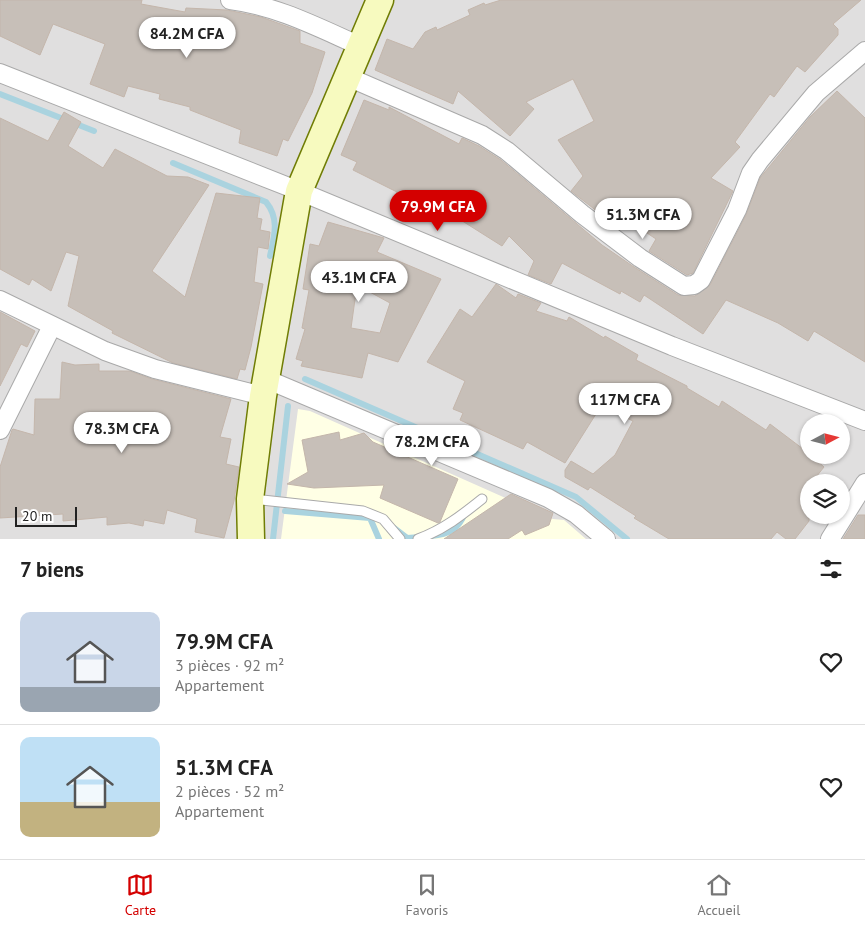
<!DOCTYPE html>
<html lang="fr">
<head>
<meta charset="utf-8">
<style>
  :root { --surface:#fff; --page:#f6f6f6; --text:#222; --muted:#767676; --line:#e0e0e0; --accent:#d40000 }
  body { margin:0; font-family:"PT Sans",sans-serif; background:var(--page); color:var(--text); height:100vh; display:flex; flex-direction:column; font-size:19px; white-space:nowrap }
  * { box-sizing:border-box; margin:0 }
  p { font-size:16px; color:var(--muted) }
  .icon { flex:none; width:28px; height:28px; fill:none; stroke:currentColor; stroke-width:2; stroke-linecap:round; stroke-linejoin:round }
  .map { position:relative; height:539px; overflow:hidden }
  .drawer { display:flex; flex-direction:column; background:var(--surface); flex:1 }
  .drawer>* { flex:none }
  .needle { width:32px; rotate:83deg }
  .buttons { position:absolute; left:800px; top:414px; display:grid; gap:10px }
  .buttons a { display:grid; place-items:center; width:50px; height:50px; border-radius:50%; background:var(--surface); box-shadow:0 1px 4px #0004; font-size:25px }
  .scale { position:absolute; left:15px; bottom:12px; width:62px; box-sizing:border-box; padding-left:5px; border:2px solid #222; border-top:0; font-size:14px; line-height:18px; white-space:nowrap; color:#222; -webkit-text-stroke:4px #fff; paint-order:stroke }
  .price { position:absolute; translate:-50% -42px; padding:0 11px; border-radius:18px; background:#fff; color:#222; font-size:16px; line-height:32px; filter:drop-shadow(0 1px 2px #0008) }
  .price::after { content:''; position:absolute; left:50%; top:30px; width:15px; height:11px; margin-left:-8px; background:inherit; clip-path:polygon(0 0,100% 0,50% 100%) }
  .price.current { background:var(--accent); color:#fff }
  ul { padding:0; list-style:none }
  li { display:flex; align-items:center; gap:15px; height:125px; padding:0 20px }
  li+li { border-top:1px solid var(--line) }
  li span { display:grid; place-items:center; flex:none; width:140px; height:100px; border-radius:10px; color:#555 }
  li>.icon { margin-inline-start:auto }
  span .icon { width:60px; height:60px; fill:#fffc; stroke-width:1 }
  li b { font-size:21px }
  h2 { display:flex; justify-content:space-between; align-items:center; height:60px; padding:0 20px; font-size:21px }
  .tab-bar { display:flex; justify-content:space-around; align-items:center; height:70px; border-top:1px solid var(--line); background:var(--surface); font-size:14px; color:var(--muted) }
  .tab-bar a { display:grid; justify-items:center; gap:2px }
  .tab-bar .current { color:var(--accent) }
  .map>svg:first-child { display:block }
</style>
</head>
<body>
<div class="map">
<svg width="865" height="539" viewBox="0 0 865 539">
  <rect width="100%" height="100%" fill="#f2efe9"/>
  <!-- residential -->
  <path fill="#e0dfdf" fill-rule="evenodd" d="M0 0H865V539H0ZM809 422H841V455H809ZM809 482H841V515H809Z"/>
  <!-- education -->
  <path fill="#ffffe5" d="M298 409 310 411 553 519 564 520 586 539H281Z"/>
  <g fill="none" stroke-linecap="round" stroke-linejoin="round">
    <!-- stream -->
    <g stroke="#aad3df" stroke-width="6">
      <path d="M0 94 94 131"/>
      <path d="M173 163 266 202C280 219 274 237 270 256"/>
      <path d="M305 379 576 497 627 539"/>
      <path d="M285 511 370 518 379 539"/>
      <path d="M394 528 407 538 421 537"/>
      <path d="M431 536C449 534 458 530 465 513"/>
      <path d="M273 539 288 406"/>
    </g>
  </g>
  <!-- building -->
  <g fill="#c7bfb8" stroke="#c4b6ab" fill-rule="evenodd">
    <path d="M0 0H142L141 4 185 12 186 8 227 10 261 17 300 31V43L325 52 312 93 288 141 283 139 277 156 239 143 241 130 190 110V107L159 99 160 94 128 86 124 97 90 84 105 44 53 24 40 55 0 36Z"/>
    <path d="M501 0H861L833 24 838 29V35L805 72 797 66 774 97 770 94 735 142 740 147 711 178 733 191 693 273 687 275 649 251 656 239 623 217 616 226 571 191 583 176 558 140 594 121 573 79 526 102 534 109 510 136 458 91 453 104 375 70 387 39 413 49 425 32 436 27 437 30 470 15 468 10 484 3 485 5Z"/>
    <path d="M837 91 865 118V362L814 331 808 341 778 323 726 300 703 334 644 295 640 302 621 291 620 294 562 263 551 284 528 275 534 261 509 236 502 246 448 212 445 216 414 197 409 206 394 198 397 192 353 170 357 162 341 155 364 100 389 110V107L459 144 462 138 479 146 501 160 602 245 634 267 678 295 695 296 710 285 746 215 760 178 810 117Z"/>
    <path d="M64 112 81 122 68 146 103 168 115 149 167 176 188 177 209 185 152 271 185 297 216 193 260 198 257 218 262 219 260 230 270 232 268 249 258 247 254 282 263 284 251 347 245 370 240 369 237 379 173 363 112 333 113 331 68 306 79 256 66 252 51 291 32 279 29 285 0 269V118L48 141Z"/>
    <path d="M328 222 384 238 377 252 441 279 398 362 368 353 362 378 301 366 303 361 296 359 305 329 302 328 309 290 303 289 310 244 319 246ZM357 285 390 303 380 333 351 328Z"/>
    <path d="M496 284 516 298 518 294 541 303 536 311 567 321 569 317 604 338 605 336 638 355 636 360 687 386V388L719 407 722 401 766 430 770 424 811 455 824 467 812 482H809V521L795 539H786L777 532 771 539H669L634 518 636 516 590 487 588 490 565 477V470L571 461 593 474 615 455 633 421 601 406 565 463 527 442 523 449 460 420 463 413 453 409 465 381 427 362 460 309 472 317Z"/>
    <path d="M0 312 35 331 27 347 21 344 0 386Z"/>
    <path d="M62 362 75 365 99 364V371H130L152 379 231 399 220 437 231 439 226 464 239 467 234 501 224 538 195 532 197 519 167 510 164 524 144 520 143 526 129 523 107 525V517L63 521V514L0 518V467L12 430 13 429 34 435 35 399H60Z"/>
    <path d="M339 432 340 440 364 433 373 442 458 479 440 522 438 523 380 498 384 485 314 488 287 484 308 472 302 440Z"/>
    <path d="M511 494 553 513 549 525 525 535 522 530 508 539H444Z"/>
    <path d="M858 515H865V539H843Z"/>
  </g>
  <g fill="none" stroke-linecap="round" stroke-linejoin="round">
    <!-- lane casing -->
    <g stroke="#a9a9a9" stroke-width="11">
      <g id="lane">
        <path d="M253 499 363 511 383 519 400 539"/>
        <path d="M418 539C443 530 462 515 482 499"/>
      </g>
    </g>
    <!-- street casing -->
    <g stroke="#a9a9a9" stroke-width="20">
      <g id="street">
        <path d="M230 0C277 6 317 27 360 46"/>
        <path d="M0 73 299 191 672 346 865 421"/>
        <path d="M348 77 482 135 507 151 582 214 640 258 684 286 694 285 701 280 737 210 751 173 760 160 816 93 865 51"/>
        <path d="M0 300 105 351 155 369 263 396"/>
        <path d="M266 379 548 498 576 514 606 539"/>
        <path d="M0 430 52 326"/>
        <path d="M830 539 865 483"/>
      </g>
    </g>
    <!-- secondary casing -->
    <g stroke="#707d05" stroke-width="29">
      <path id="secondary" d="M251 539 250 499 263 396 299 191 380 0"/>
    </g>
    <!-- lane -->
    <use href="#lane" stroke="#fff" stroke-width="9"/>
    <!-- street -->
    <use href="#street" stroke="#fff" stroke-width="18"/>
    <!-- secondary -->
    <use href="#secondary" stroke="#f7fabf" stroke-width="26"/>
  </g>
</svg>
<div class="buttons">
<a><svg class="needle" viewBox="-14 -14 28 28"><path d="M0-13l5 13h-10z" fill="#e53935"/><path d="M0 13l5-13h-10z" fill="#767676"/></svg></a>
<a><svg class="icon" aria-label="layers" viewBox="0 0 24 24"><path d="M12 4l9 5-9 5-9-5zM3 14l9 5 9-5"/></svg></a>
</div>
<div class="scale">20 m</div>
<b class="price" style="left:187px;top:59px">84.2M CFA</b>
<b class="price current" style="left:438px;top:232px">79.9M CFA</b>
<b class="price" style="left:643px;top:240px">51.3M CFA</b>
<b class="price" style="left:359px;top:303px">43.1M CFA</b>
<b class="price" style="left:625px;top:425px">117M CFA</b>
<b class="price" style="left:122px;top:454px">78.3M CFA</b>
<b class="price" style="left:432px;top:467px">78.2M CFA</b>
</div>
<section class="drawer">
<h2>7 biens<svg class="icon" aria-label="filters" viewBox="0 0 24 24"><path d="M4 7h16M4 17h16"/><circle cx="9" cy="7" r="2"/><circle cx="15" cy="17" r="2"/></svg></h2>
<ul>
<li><span style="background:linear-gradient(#c9d6e8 75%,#9aa5b1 0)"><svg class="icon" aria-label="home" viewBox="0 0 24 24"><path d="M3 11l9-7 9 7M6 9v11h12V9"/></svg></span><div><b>79.9M CFA</b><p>3 pièces · 92 m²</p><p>Appartement</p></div><svg class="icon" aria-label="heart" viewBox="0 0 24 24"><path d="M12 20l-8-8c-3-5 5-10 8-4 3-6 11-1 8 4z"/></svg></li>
<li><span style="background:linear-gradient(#bfe0f5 65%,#c2b280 0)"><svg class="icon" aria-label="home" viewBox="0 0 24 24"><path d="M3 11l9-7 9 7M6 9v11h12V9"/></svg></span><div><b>51.3M CFA</b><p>2 pièces · 52 m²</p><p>Appartement</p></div><svg class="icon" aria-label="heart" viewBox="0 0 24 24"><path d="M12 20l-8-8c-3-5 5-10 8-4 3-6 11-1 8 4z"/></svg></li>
</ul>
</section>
<nav class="tab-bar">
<a class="current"><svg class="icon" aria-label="map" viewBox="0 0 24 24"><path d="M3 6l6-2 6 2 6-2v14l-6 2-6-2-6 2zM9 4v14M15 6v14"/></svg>Carte</a>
<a><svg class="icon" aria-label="saved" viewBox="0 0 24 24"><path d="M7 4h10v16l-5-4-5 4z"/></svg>Favoris</a>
<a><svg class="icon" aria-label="home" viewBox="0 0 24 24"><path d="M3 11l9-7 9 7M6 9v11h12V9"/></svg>Accueil</a>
</nav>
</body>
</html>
